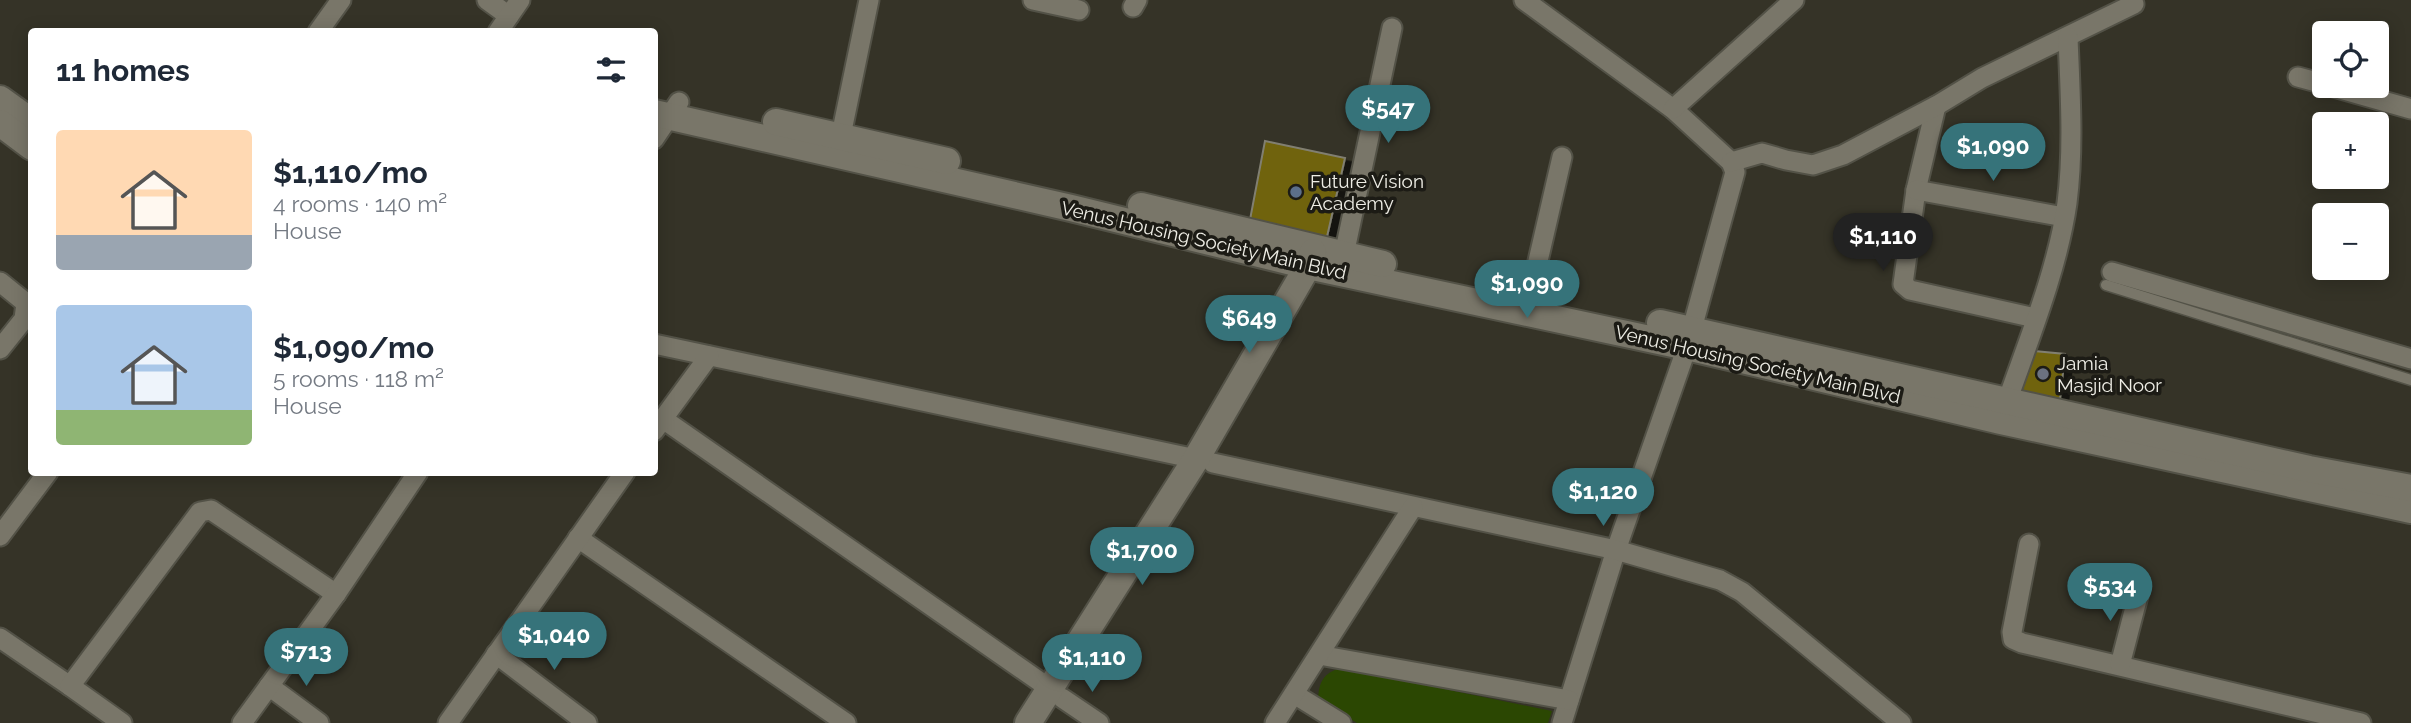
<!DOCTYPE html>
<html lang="en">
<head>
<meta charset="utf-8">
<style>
  :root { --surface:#fff; --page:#f2f2f3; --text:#1f2937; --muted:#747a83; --accent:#36737a }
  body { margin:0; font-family:Raleway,sans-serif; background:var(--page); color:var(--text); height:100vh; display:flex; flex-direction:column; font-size:26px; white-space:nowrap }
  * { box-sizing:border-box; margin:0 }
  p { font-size:23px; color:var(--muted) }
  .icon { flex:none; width:38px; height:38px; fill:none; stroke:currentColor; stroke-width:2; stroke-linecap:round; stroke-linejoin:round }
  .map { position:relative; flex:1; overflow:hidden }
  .drawer { position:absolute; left:28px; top:28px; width:630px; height:448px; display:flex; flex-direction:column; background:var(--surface); border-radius:7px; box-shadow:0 4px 18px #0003 }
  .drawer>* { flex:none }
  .fabs { position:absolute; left:2312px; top:21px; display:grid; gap:14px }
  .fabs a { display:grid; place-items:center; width:77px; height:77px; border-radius:7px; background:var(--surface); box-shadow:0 4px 18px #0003; font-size:35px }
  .price { position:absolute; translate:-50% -60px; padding:0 16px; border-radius:24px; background:var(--accent); color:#fff; font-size:23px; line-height:46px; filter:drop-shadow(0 2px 4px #0008) }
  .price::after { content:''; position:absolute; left:50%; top:42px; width:21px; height:16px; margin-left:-10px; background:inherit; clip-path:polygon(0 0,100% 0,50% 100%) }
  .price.current { background:#222; color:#fff }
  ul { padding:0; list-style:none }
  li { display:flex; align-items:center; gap:21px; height:175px; padding:0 28px }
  li span { display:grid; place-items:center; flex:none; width:196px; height:140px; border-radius:7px; color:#555 }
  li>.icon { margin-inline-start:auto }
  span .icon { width:84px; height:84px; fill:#fffc; stroke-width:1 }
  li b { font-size:30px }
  h2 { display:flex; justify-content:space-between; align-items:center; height:84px; padding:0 28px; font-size:30px }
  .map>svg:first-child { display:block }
</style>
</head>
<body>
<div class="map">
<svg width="2411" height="723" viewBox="0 0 2411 723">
  <defs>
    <filter id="shadow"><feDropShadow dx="8" dy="4.5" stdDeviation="0" flood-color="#0009"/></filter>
  </defs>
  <rect width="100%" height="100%" fill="#353327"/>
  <!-- green -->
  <path fill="#2b4702" d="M1341 668 1552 711 1548 723H1357L1318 699C1319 682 1323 673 1341 668Z"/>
  <!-- building -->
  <g fill="#706308" stroke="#817f71" stroke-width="2" filter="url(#shadow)">
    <path d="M1265 141 1345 158 1326 241 1249 225Z"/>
    <path d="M2034 351 2065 354 2060 399 2015 394Z"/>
  </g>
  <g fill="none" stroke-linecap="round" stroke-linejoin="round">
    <!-- lane casing -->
    <g stroke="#535247" stroke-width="13">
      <path id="lane" d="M2106 285 2411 380"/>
    </g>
    <!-- street casing -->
    <g stroke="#535247" stroke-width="23">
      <g id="street">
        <path d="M487 0 509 16"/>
        <path d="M1033 0 1079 10"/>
        <path d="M1524 0 1673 109 1731 162 1735 172 1687 347 1616 550 1562 723"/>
        <path d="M1133 7 1137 0"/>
        <path d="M318 32 341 0"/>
        <path d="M498 32 520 0"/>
        <path d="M2298 77 2324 84"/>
        <path d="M2330 86 2411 109"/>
        <path d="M1936 106 1916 190 1903 284 1910 290 2035 318"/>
        <path d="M1673 109 1794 0"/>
        <path d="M654 139 679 102"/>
        <path d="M838 150 869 0"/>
        <path d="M1731 162 1762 153 1786 160 1813 165 1843 155 1936 106 1982 78 2134 4"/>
        <path d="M1916 190 2064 217"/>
        <path d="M1344 255 1392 28"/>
        <path d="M2112 272 2411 359"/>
        <path d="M0 282 26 303 24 319 0 349"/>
        <path d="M1526 313 1562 157"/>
        <path d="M654 344 1196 459"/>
        <path d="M2003 413C2026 346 2057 273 2067 203 2074 149 2070 91 2068 37"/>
        <path d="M663 419 1049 688"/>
        <path d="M654 431 709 356"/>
        <path d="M1213 463 1616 550 1720 580 1742 592 1901 723"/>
        <path d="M0 536 48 472"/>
        <path d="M578 538 846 723"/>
        <path d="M2029 544 2012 632 2013 639 2022 643 2361 723"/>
        <path d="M0 638 70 686"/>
        <path d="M496 654 587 723"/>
        <path d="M1319 655 1569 700"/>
        <path d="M2120 665 2139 592"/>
        <path d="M269 686 319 723"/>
        <path d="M1294 694 1341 723"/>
        <path d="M1062 698 1099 723"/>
        <path d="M122 723 70 686 200 512 211 510 336 594"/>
        <path d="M242 723 336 594 418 472"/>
        <path d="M448 723 625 472"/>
        <path d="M1275 723 1413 507"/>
      </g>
    </g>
    <!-- secondary casing -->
    <g stroke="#535247" stroke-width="30">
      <g id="secondary">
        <path d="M0 99 32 122"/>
        <path d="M654 113 1071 208 1308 266 1687 347 2001 421 2411 510"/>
        <path d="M776 122 947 161"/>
        <path d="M0 123 32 147"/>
        <path d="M1141 206 1383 264"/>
        <path d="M1660 323 2309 469 2411 488"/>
        <path d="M1028 723 1196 459 1308 266 1313 252"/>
      </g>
    </g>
    <!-- lane -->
    <use href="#lane" stroke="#797669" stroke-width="10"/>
    <!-- street -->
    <use href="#street" stroke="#797669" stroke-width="19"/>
    <!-- secondary -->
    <use href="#secondary" stroke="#797669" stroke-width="26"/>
  </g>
  <!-- markers -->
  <circle fill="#5c6f8a" stroke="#1c1b15" stroke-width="2.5" cx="1296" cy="192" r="7"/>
  <circle fill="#6b7280" stroke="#1c1b15" stroke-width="2.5" cx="2043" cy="374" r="7"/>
  <g text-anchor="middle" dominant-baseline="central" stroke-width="7" stroke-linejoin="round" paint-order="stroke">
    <!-- poi labels -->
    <g font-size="19" fill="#eeede5" stroke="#1c1b15" text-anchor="start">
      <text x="1310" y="181">Future Vision<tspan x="1310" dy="22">Academy</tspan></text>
      <text x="2057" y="363">Jamia<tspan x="2057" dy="22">Masjid Noor</tspan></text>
    </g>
    <!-- street labels -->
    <g font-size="19" fill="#eeede5" stroke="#1c1b15">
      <text transform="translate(1204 240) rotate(13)">Venus Housing Society Main Blvd</text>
      <text transform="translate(1758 364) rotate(13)">Venus Housing Society Main Blvd</text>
    </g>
  </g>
</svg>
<div class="fabs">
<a><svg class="icon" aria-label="locate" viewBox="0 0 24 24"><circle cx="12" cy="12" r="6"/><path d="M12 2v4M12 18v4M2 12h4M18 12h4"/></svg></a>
<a>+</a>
<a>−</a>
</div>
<b class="price" style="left:1388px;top:145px">$547</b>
<b class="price" style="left:1993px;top:183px">$1,090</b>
<b class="price current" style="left:1883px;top:273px">$1,110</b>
<b class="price" style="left:1527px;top:320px">$1,090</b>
<b class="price" style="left:1249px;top:355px">$649</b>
<b class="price" style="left:1603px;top:528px">$1,120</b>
<b class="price" style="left:1142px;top:587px">$1,700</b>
<b class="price" style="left:2110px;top:623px">$534</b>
<b class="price" style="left:554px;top:672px">$1,040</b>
<b class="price" style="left:306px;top:688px">$713</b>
<b class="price" style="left:1092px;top:694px">$1,110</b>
<section class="drawer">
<h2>11 homes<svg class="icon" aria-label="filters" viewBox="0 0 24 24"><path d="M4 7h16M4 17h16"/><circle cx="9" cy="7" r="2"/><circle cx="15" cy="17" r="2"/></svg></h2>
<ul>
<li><span style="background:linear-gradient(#ffd9b3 75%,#9aa5b1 0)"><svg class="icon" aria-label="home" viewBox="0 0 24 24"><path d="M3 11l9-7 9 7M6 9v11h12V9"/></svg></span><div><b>$1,110/mo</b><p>4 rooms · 140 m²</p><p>House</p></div></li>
<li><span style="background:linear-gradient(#a9c7e8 75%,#8fb573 0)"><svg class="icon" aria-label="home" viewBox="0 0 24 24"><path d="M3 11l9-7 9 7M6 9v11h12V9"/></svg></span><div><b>$1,090/mo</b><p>5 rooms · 118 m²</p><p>House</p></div></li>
</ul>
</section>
</div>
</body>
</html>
